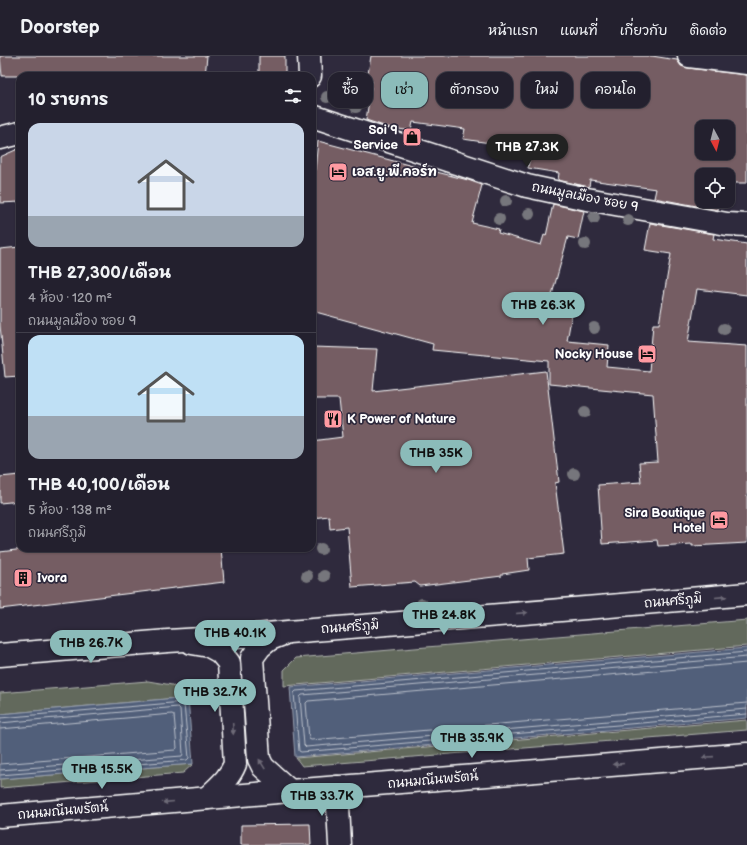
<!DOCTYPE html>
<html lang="th">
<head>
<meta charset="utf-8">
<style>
  :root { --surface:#23202e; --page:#2f2d3a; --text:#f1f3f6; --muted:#a3a3aa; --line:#403e4a; --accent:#8bbbb9 }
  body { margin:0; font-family:"Balsamiq Sans","Playpen Sans Thai",sans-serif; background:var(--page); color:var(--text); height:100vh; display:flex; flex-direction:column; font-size:15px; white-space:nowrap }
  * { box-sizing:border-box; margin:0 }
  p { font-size:13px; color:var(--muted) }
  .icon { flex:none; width:22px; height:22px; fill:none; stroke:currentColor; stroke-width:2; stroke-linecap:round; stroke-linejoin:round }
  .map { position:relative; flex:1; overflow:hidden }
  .panel { position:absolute; left:16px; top:16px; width:300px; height:480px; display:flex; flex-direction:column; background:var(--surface); border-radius:12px; box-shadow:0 1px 3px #0004,0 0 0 1px var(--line) }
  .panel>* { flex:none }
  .hud { position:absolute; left:328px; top:16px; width:359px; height:36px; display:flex; gap:8px }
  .needle { width:26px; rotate:173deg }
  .controls { position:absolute; left:695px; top:64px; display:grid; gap:8px }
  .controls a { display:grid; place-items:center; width:40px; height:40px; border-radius:8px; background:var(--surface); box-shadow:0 1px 3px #0004,0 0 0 1px var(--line); font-size:20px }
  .price { position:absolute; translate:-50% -34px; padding:0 9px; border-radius:14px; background:var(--accent); color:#111; font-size:13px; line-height:26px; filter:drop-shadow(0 1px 2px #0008) }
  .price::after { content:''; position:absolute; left:50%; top:24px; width:12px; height:9px; margin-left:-6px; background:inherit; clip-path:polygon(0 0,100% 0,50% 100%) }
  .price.active { background:#222; color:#fff }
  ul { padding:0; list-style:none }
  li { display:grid; align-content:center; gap:8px; height:212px; padding:0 12px }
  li+li { border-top:1px solid var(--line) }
  li span { display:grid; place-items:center; height:124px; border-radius:12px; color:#555 }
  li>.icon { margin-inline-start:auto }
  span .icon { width:72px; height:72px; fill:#fffc; stroke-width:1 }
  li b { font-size:17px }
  h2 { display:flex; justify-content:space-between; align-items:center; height:48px; padding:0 12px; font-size:17px }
  .pill { padding:0 14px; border-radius:12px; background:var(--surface); box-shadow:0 1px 3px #0004,0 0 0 1px var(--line); font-size:14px; line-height:36px }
  .pill.active { background:var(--accent); color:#111 }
  header { display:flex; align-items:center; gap:24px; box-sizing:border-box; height:56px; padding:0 20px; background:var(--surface); border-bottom:1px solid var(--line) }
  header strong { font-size:19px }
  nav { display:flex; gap:22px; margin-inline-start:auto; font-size:14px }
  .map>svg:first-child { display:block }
</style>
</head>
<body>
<header>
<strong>Doorstep</strong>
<nav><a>หน้าแรก</a><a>แผนที่</a><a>เกี่ยวกับ</a><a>ติดต่อ</a></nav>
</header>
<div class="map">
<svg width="747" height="789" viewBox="0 0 747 789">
  <rect width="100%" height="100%" fill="#2f2a3d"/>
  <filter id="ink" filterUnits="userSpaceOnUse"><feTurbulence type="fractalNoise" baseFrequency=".025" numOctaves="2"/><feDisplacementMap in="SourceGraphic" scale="8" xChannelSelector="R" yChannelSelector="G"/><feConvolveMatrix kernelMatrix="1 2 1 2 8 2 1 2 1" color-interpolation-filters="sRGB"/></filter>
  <g filter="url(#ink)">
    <!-- green -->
    <g fill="#62695c" stroke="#b0b4ae">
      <path d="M747 564V590L284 630V614L296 602Z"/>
      <path d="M148 625 172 629 188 641 0 658V637Z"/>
      <path d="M747 664V674L302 710 296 702Z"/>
      <path d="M193 708 183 717 0 732V723Z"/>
    </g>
    <!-- water -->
    <g fill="#515f7a" stroke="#979faf">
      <path d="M747 592V662L295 701 290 631Z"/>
      <path d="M188 641 193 708 0 723V658Z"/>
    </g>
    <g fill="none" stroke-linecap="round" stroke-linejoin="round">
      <!-- shore -->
      <g stroke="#b9bfca" stroke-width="1">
        <path d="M747 596 296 635 294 637 299 695 301 696 747 658"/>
        <path d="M747 601 302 639 300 641 304 689 306 691 747 653"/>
        <path d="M747 607 308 645 306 647 309 683 311 684 747 647"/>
        <path d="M0 662 183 646 184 648 189 702 187 704 0 719"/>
        <path d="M0 667 178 651 180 653 183 698 182 700 0 714"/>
        <path d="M0 673 172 658 174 659 177 692 175 694 0 708"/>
      </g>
    </g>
    <!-- building -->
    <g fill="#745d64" stroke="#fff" fill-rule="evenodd">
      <path d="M0 0H207L205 20H2Z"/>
      <rect x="259" y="0" width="26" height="20"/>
      <path d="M371 0H652L677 4 681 10 688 12 747 19V127H728V119H702V145H719L718 154 654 142 656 133 590 124 589 131 558 124 559 117 528 112 531 93 463 83 465 73 413 66 411 75 387 71 366 64 372 25 367 24ZM702 71H728V97H702Z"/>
      <path d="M318 85 405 108 468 124 482 129 472 167 499 173 498 177 541 189 544 179 546 180 553 148 584 155 578 183 568 181 548 253 572 257 567 285 609 289 607 311 649 315 653 268H659L671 198 645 194 650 167 714 178 713 183 747 188V239L697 233 688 286 747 290V487L692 490V488L658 490 657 484 602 488 598 429 641 426 639 407 658 406 653 338 549 328V305L432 294 433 288 312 255V144Z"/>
      <path d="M20 92V146L0 147V101Z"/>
      <path d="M20 191V320L5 321 0 269V193Z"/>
      <path d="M312 291 377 293 373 335 546 315 559 426 555 427 564 498 528 502 529 514 502 518V520L420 530 415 526 352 531 347 471 330 473 329 460 312 462V385L343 381 339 343H312Z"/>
      <path d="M20 419V445L0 447V421Z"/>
      <path d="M32 492H221L224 526 0 553V496Z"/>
      <path d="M310 768 311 789H241V769Z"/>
    </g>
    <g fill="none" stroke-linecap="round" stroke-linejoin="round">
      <!-- minor casing -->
      <g stroke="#fff" stroke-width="25">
        <g id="minor">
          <path d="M309 0 310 20"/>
          <path d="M689 0 747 7"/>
          <path d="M312 60 527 130 587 143 727 168 747 169"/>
          <path d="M0 82 20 77"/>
          <path d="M337 731 340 789"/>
        </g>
      </g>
      <!-- major casing -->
      <g stroke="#fff" stroke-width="25">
        <g id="major">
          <path d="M283 578 270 583 260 591 252 602 259 703 263 711 290 735"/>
          <path d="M192 587 209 590 220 596 229 607 235 708C229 723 218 731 207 742"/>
          <path d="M0 599 168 585 235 581 288 576 598 551 747 538"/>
          <path d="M0 760 290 735 747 698"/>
        </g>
      </g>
      <!-- minor -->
      <use href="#minor" stroke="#2f2a3d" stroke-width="22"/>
      <!-- major -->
      <use href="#major" stroke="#2f2a3d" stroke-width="22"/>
    </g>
    <!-- trees -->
    <g fill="#76767b">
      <circle cx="327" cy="41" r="6"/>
      <circle cx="356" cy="51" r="6"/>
      <circle cx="506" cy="145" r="6"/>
      <circle cx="529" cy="158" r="6"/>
      <circle cx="594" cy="162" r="6"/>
      <circle cx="499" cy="163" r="6"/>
      <circle cx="628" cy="164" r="6"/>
      <circle cx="585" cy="188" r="6"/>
      <circle cx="594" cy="272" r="6"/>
      <circle cx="724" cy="273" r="6"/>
      <circle cx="585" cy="356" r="6"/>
      <circle cx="574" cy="418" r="6"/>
      <circle cx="321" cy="493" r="6"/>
      <circle cx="307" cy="520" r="6"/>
      <circle cx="324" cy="520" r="6"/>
      <circle cx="422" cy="548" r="6"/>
    </g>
    <!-- one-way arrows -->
    <defs><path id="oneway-solid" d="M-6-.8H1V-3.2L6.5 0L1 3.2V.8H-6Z"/></defs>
    <g fill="#6d6a77">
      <use href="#oneway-solid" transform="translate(721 541) rotate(-5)"/>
      <use href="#oneway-solid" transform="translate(522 557) rotate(-5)"/>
      <use href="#oneway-solid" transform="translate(233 673) rotate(87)"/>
      <use href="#oneway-solid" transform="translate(708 701) rotate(176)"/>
      <use href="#oneway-solid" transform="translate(262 708) rotate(-122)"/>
      <use href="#oneway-solid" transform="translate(618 708) rotate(175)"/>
      <use href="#oneway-solid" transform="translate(168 746) rotate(175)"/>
    </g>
  </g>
  <!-- icons -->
  <defs>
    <g id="shop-square" transform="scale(1)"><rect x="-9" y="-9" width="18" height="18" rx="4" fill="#ff9aa2" stroke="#2f2a3d"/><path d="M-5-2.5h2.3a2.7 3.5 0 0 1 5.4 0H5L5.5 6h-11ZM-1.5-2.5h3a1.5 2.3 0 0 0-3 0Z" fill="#111"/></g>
    <g id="hotel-square" transform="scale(1)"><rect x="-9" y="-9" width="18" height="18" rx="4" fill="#ff9aa2" stroke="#2f2a3d"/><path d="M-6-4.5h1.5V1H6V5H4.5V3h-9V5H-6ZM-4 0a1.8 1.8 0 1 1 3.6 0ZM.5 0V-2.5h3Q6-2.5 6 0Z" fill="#111"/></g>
    <g id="restaurant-square" transform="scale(1)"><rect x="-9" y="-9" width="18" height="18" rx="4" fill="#ff9aa2" stroke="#2f2a3d"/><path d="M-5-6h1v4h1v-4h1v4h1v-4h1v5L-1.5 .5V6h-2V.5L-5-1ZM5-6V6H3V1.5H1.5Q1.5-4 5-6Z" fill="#111"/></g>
    <g id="building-square" transform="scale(1)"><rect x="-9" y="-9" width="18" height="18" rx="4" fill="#ff9aa2" stroke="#2f2a3d"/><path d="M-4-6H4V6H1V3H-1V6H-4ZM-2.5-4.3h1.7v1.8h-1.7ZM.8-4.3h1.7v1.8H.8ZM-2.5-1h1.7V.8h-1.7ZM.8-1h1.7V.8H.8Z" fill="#111"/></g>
  </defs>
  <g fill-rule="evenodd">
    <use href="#shop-square" x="412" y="81"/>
    <use href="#hotel-square" x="338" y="116"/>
    <use href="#hotel-square" x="647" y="298"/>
    <use href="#restaurant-square" x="333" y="363"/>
    <use href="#hotel-square" x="719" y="464"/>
    <use href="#building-square" x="23" y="522"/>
  </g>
  <g text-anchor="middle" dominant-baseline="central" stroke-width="3.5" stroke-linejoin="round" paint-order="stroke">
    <!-- poi labels -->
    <g font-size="13" font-weight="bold" fill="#fff" stroke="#2f2a3d" text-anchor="end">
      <text x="398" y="74">Soi 9<tspan x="398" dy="15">Service</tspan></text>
      <text x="352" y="116" text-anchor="start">เอส.ยู.พี.คอร์ท</text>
      <text x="633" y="298">Nocky House</text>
      <text x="347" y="363" text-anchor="start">K Power of Nature</text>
      <text x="705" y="457">Sira Boutique<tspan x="705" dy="15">Hotel</tspan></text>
      <text x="37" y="522" text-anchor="start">Ivora</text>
    </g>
    <!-- street labels -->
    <g font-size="13" fill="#fff" stroke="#2f2a3d">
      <text transform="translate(585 141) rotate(11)">ถนนมูลเมือง ซอย 9</text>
      <text transform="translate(673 545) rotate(-5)">ถนนศรีภูมิ</text>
      <text transform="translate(350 571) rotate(-4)">ถนนศรีภูมิ</text>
      <text transform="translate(433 724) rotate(-5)">ถนนมณีนพรัตน์</text>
      <text transform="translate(63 755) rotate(-5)">ถนนมณีนพรัตน์</text>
    </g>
  </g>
</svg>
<div class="controls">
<a><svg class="needle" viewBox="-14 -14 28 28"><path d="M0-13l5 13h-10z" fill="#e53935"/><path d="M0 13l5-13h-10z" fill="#a3a3aa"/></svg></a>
<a><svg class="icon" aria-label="locate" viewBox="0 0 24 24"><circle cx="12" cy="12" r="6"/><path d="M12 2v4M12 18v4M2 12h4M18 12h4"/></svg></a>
</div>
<b class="price active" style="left:527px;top:112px">THB 27.3K</b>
<b class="price" style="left:543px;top:270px">THB 26.3K</b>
<b class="price" style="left:436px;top:418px">THB 35K</b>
<b class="price" style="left:444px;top:580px">THB 24.8K</b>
<b class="price" style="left:235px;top:598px">THB 40.1K</b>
<b class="price" style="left:91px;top:608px">THB 26.7K</b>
<b class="price" style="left:215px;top:657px">THB 32.7K</b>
<b class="price" style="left:472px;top:703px">THB 35.9K</b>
<b class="price" style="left:102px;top:734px">THB 15.5K</b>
<b class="price" style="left:322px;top:761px">THB 33.7K</b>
<div class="hud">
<a class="pill">ซื้อ</a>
<a class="pill active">เช่า</a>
<a class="pill">ตัวกรอง</a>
<a class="pill">ใหม่</a>
<a class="pill">คอนโด</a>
</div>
<section class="panel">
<h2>10 รายการ<svg class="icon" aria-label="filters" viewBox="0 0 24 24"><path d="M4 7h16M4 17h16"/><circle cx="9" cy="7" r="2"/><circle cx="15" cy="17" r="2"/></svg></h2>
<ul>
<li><span style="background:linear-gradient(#c9d6e8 75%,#9aa5b1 0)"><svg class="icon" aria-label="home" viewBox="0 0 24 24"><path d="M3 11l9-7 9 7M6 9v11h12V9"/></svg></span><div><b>THB 27,300/เดือน</b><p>4 ห้อง · 120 m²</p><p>ถนนมูลเมือง ซอย 9</p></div></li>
<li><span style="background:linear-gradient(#bfe0f5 65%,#9aa5b1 0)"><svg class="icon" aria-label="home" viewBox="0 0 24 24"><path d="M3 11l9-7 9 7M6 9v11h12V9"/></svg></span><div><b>THB 40,100/เดือน</b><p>5 ห้อง · 138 m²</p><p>ถนนศรีภูมิ</p></div></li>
</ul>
</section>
</div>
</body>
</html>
